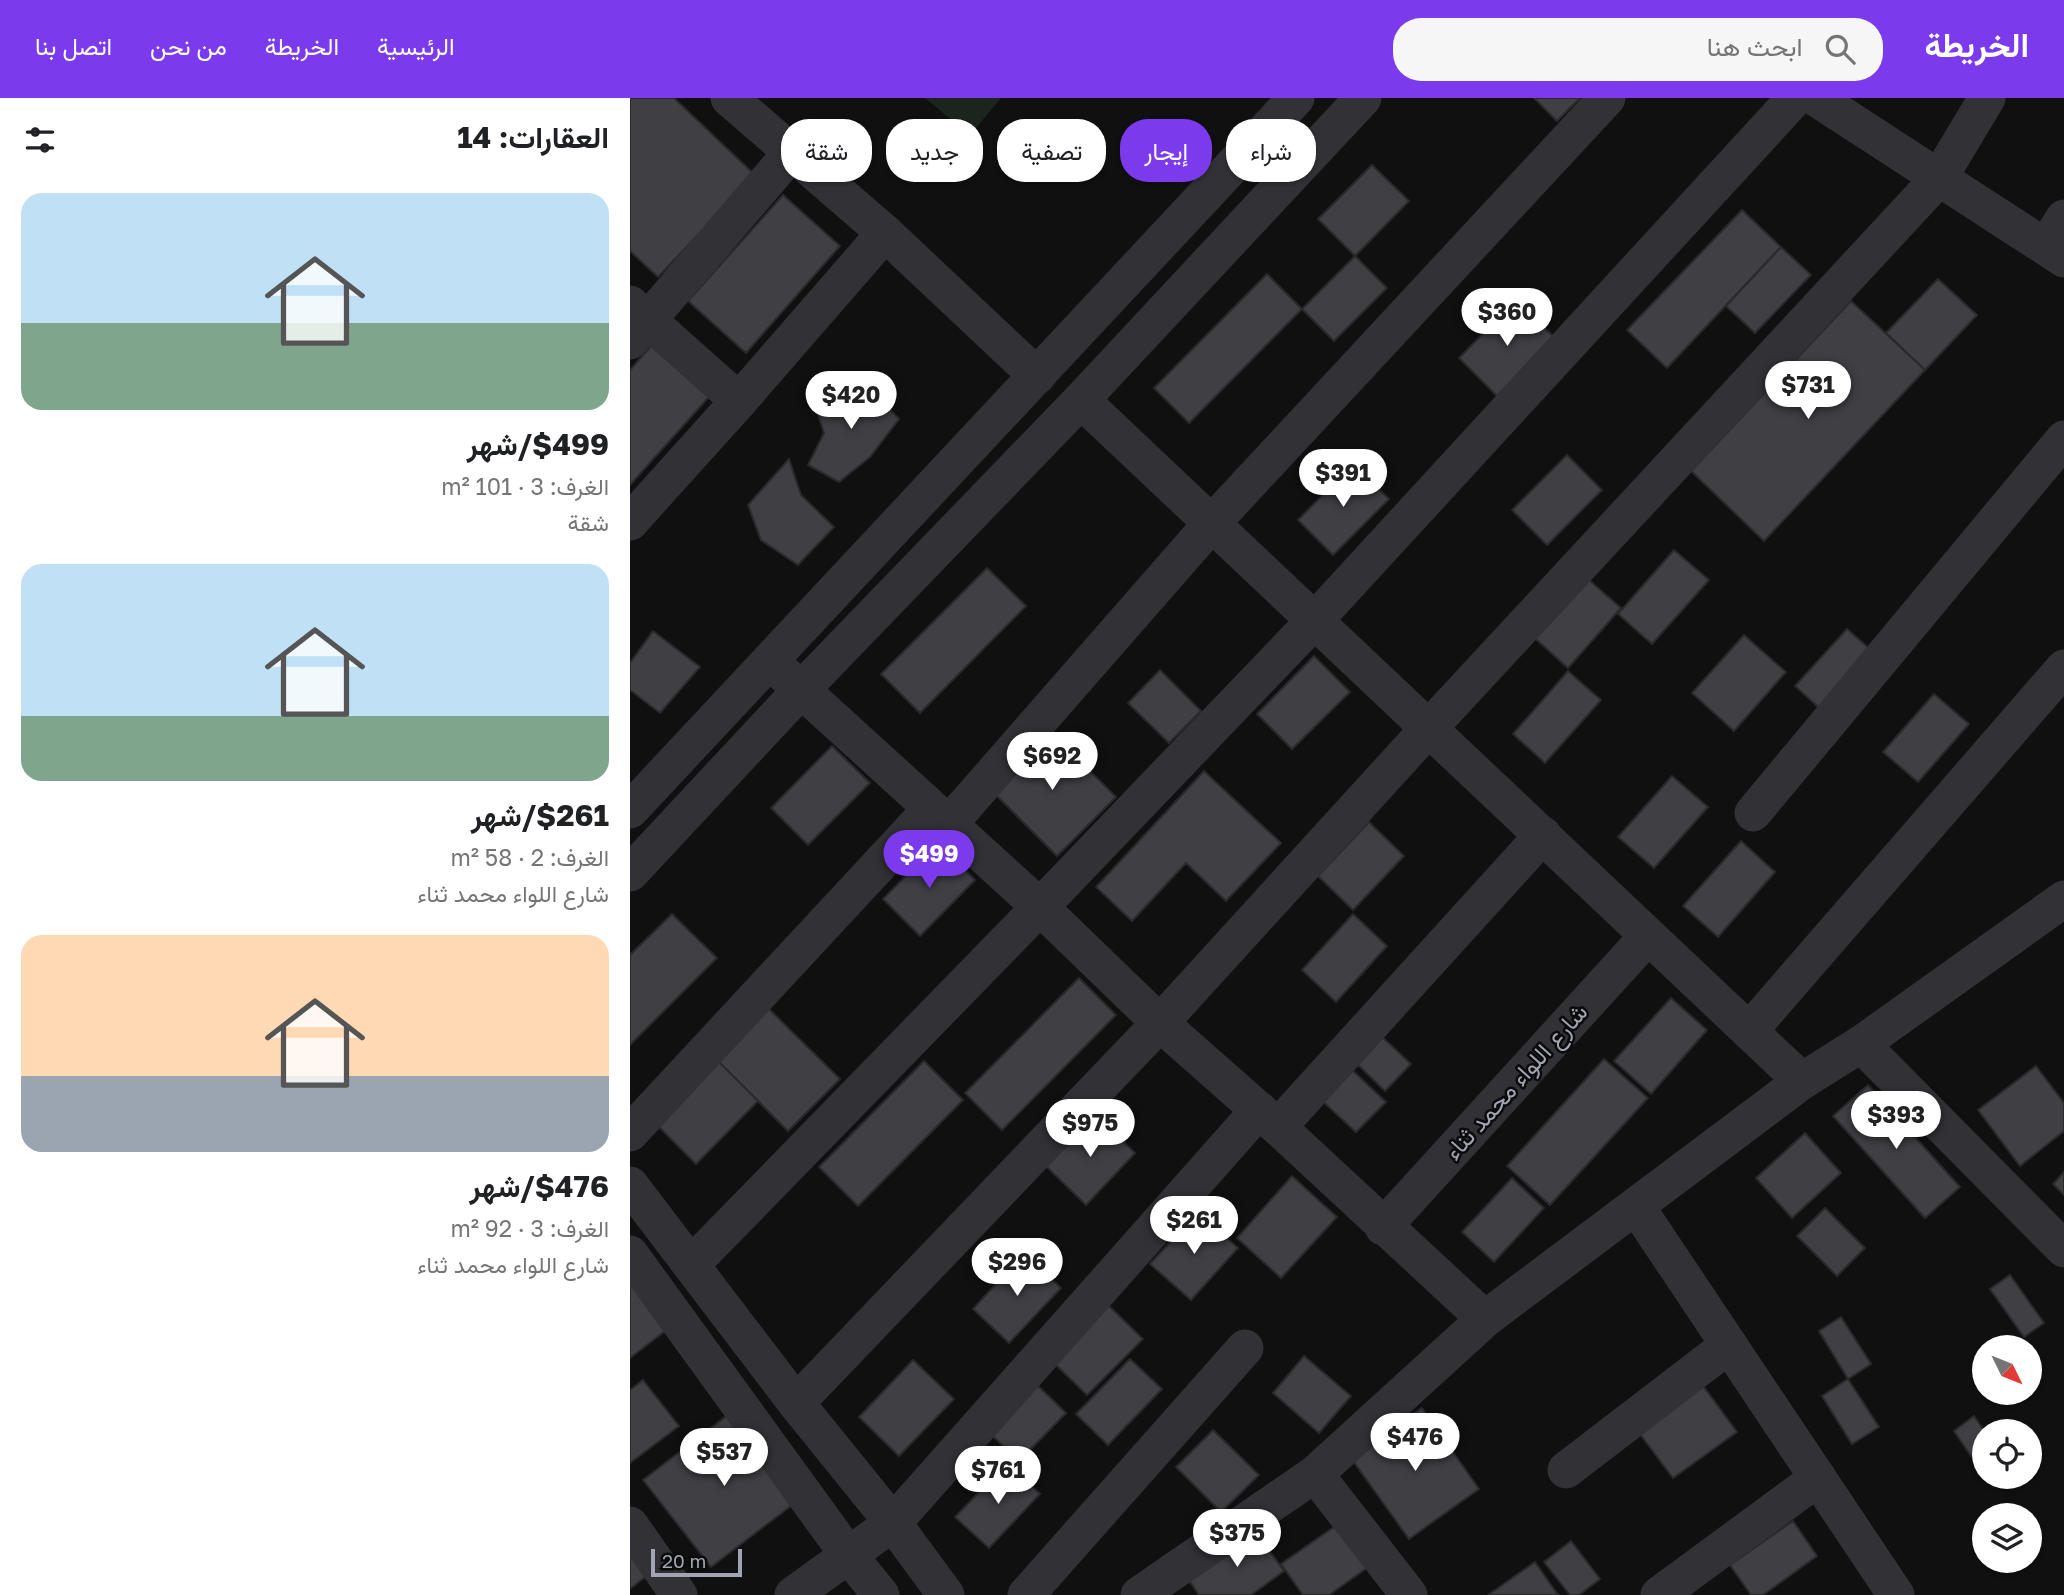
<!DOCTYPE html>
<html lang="ar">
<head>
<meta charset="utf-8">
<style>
  :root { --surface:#fff; --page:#f6f6f6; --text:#202124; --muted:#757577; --accent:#7c3aed }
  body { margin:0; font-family:"Golos Text",Vazirmatn,sans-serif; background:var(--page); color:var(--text); direction:rtl; height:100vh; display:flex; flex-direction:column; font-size:26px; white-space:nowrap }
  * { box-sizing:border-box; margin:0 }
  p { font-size:23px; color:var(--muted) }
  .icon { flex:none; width:38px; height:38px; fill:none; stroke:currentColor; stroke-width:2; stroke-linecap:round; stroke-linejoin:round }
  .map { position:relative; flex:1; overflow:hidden; direction:ltr }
  .sheet { display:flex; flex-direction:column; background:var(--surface); width:630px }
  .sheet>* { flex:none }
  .guide { position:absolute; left:21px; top:21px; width:665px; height:63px; direction:rtl; display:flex; gap:14px }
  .needle { width:46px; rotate:133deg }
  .tools { position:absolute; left:1342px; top:1237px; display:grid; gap:14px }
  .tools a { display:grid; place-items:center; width:70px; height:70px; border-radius:50%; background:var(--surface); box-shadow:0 2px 5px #0004; font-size:35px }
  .scale { position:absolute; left:21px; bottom:18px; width:91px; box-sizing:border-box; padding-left:7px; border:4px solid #a1a4b2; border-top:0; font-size:19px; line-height:24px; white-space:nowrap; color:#a1a4b2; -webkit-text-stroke:5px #0b0b0c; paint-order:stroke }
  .price { position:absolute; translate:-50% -60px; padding:0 16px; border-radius:24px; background:#fff; color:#222; font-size:23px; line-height:46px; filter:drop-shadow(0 2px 4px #0008) }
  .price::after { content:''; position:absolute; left:50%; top:42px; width:21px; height:16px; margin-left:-10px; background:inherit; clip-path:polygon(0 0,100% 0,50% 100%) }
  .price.current { background:var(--accent); color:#fff }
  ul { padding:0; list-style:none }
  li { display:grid; align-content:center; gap:14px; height:371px; padding:0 21px }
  li span { display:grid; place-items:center; height:217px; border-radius:21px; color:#555 }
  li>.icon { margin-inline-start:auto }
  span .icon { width:126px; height:126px; fill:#fffc; stroke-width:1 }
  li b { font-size:30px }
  h2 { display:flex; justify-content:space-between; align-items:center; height:84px; padding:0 21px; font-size:30px }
  .tag { padding:0 24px; border-radius:28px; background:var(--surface); box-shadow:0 2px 5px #0004; font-size:24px; line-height:63px }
  .tag.current { background:var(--accent); color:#fff }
  header { display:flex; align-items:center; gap:42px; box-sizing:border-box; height:98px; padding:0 35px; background:var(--accent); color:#fff }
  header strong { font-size:33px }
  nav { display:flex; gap:38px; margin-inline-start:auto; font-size:24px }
  .search { width:490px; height:63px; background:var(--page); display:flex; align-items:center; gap:18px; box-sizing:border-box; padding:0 24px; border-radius:28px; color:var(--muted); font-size:26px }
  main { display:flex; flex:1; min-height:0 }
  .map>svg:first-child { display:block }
</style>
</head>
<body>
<header>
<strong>الخريطة</strong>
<div class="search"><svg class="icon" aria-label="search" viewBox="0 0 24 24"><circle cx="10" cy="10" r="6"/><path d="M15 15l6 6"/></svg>ابحث هنا</div>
<nav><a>الرئيسية</a><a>الخريطة</a><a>من نحن</a><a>اتصل بنا</a></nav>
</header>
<main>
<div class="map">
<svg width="1434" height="1497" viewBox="0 0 1434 1497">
  <rect width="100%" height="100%" fill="#101011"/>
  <!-- green -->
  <path fill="#1c241e" d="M295 0H371L340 37Z"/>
  <!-- building -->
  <g fill="#3f3f44" stroke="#2a2a2d" stroke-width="2">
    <path d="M0 0H44L125 77 28 179 0 153Z"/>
    <path d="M904 0H950L927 23Z"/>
    <path d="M742 67 779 103 725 158 688 121Z"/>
    <path d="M153 97 210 148 116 255 58 203Z"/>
    <path d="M1112 112 1151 149 1037 270 997 232Z"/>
    <path d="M1151 149 1181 177 1125 235 1096 208Z"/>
    <path d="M725 158 757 190 704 243 672 211Z"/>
    <path d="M637 176 672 211 559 325 524 290Z"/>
    <path d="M1308 181 1347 217 1295 272 1256 235Z"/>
    <path d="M886 202 925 240 867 298 829 260Z"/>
    <path d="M1221 203 1295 272 1134 443 1061 373Z"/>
    <path d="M28 240 86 291 0 387V272Z"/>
    <path d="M229 278 269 321 240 359 209 384 178 367 194 335 188 317Z"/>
    <path d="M937 357 972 392 917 447 882 412Z"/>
    <path d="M159 361 171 397 204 429 168 467 131 442 118 407Z"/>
    <path d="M723 366 759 401 703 457 668 422Z"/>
    <path d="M1044 452 1079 482 1022 546 988 516Z"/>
    <path d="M357 470 396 508 290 615 251 576Z"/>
    <path d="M952 476 991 510 938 570 899 535Z"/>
    <path d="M1217 531 1248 558 1196 616 1165 588Z"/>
    <path d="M23 533 70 569 30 615 0 592V565Z"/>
    <path d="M1114 537 1156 574 1104 633 1062 595Z"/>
    <path d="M684 558 720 594 662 651 627 616Z"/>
    <path d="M530 572 571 613 539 645 498 605Z"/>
    <path d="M938 573 971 602 915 665 883 636Z"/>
    <path d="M1304 596 1339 626 1288 684 1253 654Z"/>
    <path d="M416 629 486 699 427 758 358 689Z"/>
    <path d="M202 648 240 685 178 747 141 710Z"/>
    <path d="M574 673 651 745 596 803 556 765 502 823 466 789Z"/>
    <path d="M1042 678 1078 709 1024 770 988 739Z"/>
    <path d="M739 724 774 758 723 812 688 778Z"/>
    <path d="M1111 743 1145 774 1088 839 1053 808Z"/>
    <path d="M308 745 345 782 290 838 253 801Z"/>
    <path d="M42 816 87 860 0 947V857Z"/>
    <path d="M723 816 757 848 706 904 672 872Z"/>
    <path d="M449 880 486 917 372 1032 335 995Z"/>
    <path d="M1041 900 1077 932 1021 996 984 963Z"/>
    <path d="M139 911 210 981 158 1033 88 963Z"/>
    <path d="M748 935 781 966 755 993 722 961Z"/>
    <path d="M974 961 1018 1000 920 1107 877 1068Z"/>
    <path d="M88 963 128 1003 66 1066 26 1026Z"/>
    <path d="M294 963 333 1002 228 1108 189 1069Z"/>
    <path d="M1406 968 1434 1005V1033L1390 1068 1348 1012Z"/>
    <path d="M720 970 756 1004 726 1034 690 1001Z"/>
    <path d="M1238 987 1330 1089 1295 1120 1203 1018Z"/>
    <path d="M465 1016 505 1055 456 1107 415 1067Z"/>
    <path d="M1175 1035 1211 1075 1162 1120 1126 1080Z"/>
    <path d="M1434 1074V1097L1423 1086Z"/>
    <path d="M662 1078 707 1119 651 1180 607 1140Z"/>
    <path d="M882 1080 914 1110 864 1164 832 1134Z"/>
    <path d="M1195 1110 1235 1150 1207 1178 1167 1138Z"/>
    <path d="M568 1114 608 1150 561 1202 520 1166Z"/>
    <path d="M394 1155 431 1190 379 1245 343 1211Z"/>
    <path d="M1380 1177 1414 1225 1394 1239 1360 1191Z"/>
    <path d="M0 1180 39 1230 0 1260Z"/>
    <path d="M478 1207 513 1241 457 1297 422 1263Z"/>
    <path d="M1211 1219 1241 1266 1218 1281 1189 1233Z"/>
    <path d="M674 1258 721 1298 689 1335 643 1295Z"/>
    <path d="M500 1261 532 1291 478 1347 446 1316Z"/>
    <path d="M283 1262 324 1301 269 1358 229 1319Z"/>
    <path d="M1218 1281 1249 1329 1222 1346 1192 1298Z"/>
    <path d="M13 1282 49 1328 0 1365V1292Z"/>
    <path d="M402 1282 436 1315 389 1363 354 1330Z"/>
    <path d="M1071 1285 1107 1334 1043 1380 1007 1332Z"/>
    <path d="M107 1310 174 1398 81 1469 13 1382Z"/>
    <path d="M792 1310 849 1391 779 1441 721 1360Z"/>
    <path d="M1344 1318 1355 1334 1354 1377 1324 1333Z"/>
    <path d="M583 1332 629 1377 591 1414 546 1369Z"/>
    <path d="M377 1365 410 1396 359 1450 325 1419Z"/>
    <path d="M714 1422 744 1465 699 1497H673L651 1466Z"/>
    <path d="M1163 1423 1187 1458 1133 1497H1121L1100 1467Z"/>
    <path d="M623 1430 654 1473 621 1497H569L556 1478Z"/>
    <path d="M0 1440 24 1472 1 1490 0 1489Z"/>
    <path d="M941 1443 970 1481 949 1497H940L914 1464Z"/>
    <path d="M905 1464 928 1497H858Z"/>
  </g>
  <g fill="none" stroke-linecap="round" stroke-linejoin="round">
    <!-- street -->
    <g stroke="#313136" stroke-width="37">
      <path d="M1186 0 1434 161"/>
      <path d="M255 135 407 278"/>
      <path d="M1416 149 1434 120"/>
      <path d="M0 206 109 303"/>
      <path d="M0 243 162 54"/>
      <path d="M451 302 1172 983"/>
      <path d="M0 424 109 303 255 135 99 0"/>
      <path d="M154 576 410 809 530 925 648 1029 855 1221"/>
      <path d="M0 712 666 0"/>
      <path d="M1123 715 1434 341"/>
      <path d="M318 727 582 425 977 0"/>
      <path d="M0 775 171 592 451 302 733 0"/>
      <path d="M1119 933 1434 570"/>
      <path d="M1231 946 1434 1151"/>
      <path d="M648 1029 913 737"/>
      <path d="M0 1035 301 711"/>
      <path d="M0 1087 166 1305 263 1425 316 1497"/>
      <path d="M1006 1108 1266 1497"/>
      <path d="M753 1129 1018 838"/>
      <path d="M0 1156 219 1458 251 1497"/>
      <path d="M62 1166 410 809 685 522 1165 0"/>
      <path d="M166 1305 530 925 798 631 1309 80 1357 0"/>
      <path d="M936 1372 1099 1247"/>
      <path d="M685 1376 779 1497"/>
      <path d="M0 1427 49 1497"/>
      <path d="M163 1497 263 1425 629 1012"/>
      <path d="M396 1497 615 1250"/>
      <path d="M509 1497 685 1376 855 1221 1172 983 1231 946 1434 801"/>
      <path d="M1029 1497 1188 1380"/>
    </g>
  </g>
  <g text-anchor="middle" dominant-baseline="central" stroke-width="5" stroke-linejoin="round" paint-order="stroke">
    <!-- street labels -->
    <g font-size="24" fill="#a1a4b2" stroke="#0b0b0c">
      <text transform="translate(885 983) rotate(-48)">شارع اللواء محمد ثناء</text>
    </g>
  </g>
</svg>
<div class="tools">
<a><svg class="needle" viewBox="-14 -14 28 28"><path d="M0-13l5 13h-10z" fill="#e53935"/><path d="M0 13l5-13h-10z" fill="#757577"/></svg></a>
<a><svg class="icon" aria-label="locate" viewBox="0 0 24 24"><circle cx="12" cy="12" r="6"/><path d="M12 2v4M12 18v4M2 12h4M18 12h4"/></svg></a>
<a><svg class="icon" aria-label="layers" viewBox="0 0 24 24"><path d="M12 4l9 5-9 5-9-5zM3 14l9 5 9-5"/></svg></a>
</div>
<div class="scale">20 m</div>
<b class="price" style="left:877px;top:250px">$360</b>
<b class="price" style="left:1178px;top:323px">$731</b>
<b class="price" style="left:221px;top:333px">$420</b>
<b class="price" style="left:713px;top:411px">$391</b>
<b class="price" style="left:422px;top:694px">$692</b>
<b class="price current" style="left:299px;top:792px">$499</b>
<b class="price" style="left:1266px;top:1053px">$393</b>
<b class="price" style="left:460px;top:1061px">$975</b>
<b class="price" style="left:564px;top:1158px">$261</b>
<b class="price" style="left:387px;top:1200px">$296</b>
<b class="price" style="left:785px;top:1375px">$476</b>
<b class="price" style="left:94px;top:1390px">$537</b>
<b class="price" style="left:368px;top:1408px">$761</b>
<b class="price" style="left:607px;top:1471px">$375</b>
<div class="guide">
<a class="tag">شراء</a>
<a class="tag current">إيجار</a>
<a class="tag">تصفية</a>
<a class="tag">جديد</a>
<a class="tag">شقة</a>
</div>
</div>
<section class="sheet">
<h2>العقارات: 14<svg class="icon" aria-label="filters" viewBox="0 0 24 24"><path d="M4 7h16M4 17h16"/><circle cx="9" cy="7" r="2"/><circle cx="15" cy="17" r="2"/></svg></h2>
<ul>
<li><span style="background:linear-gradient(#bfe0f5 60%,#7fa58c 0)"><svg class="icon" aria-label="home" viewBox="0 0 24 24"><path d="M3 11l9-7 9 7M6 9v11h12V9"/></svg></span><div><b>$499/شهر</b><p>الغرف: 3 · 101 m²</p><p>شقة</p></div></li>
<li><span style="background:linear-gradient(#bfe0f5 70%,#7fa58c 0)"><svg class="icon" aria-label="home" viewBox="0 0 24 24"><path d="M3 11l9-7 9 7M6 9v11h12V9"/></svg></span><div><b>$261/شهر</b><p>الغرف: 2 · 58 m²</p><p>شارع اللواء محمد ثناء</p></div></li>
<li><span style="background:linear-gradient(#ffd9b3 65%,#9aa5b1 0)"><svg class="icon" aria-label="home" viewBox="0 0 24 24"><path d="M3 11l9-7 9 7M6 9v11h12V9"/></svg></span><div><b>$476/شهر</b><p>الغرف: 3 · 92 m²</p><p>شارع اللواء محمد ثناء</p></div></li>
</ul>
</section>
</main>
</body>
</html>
